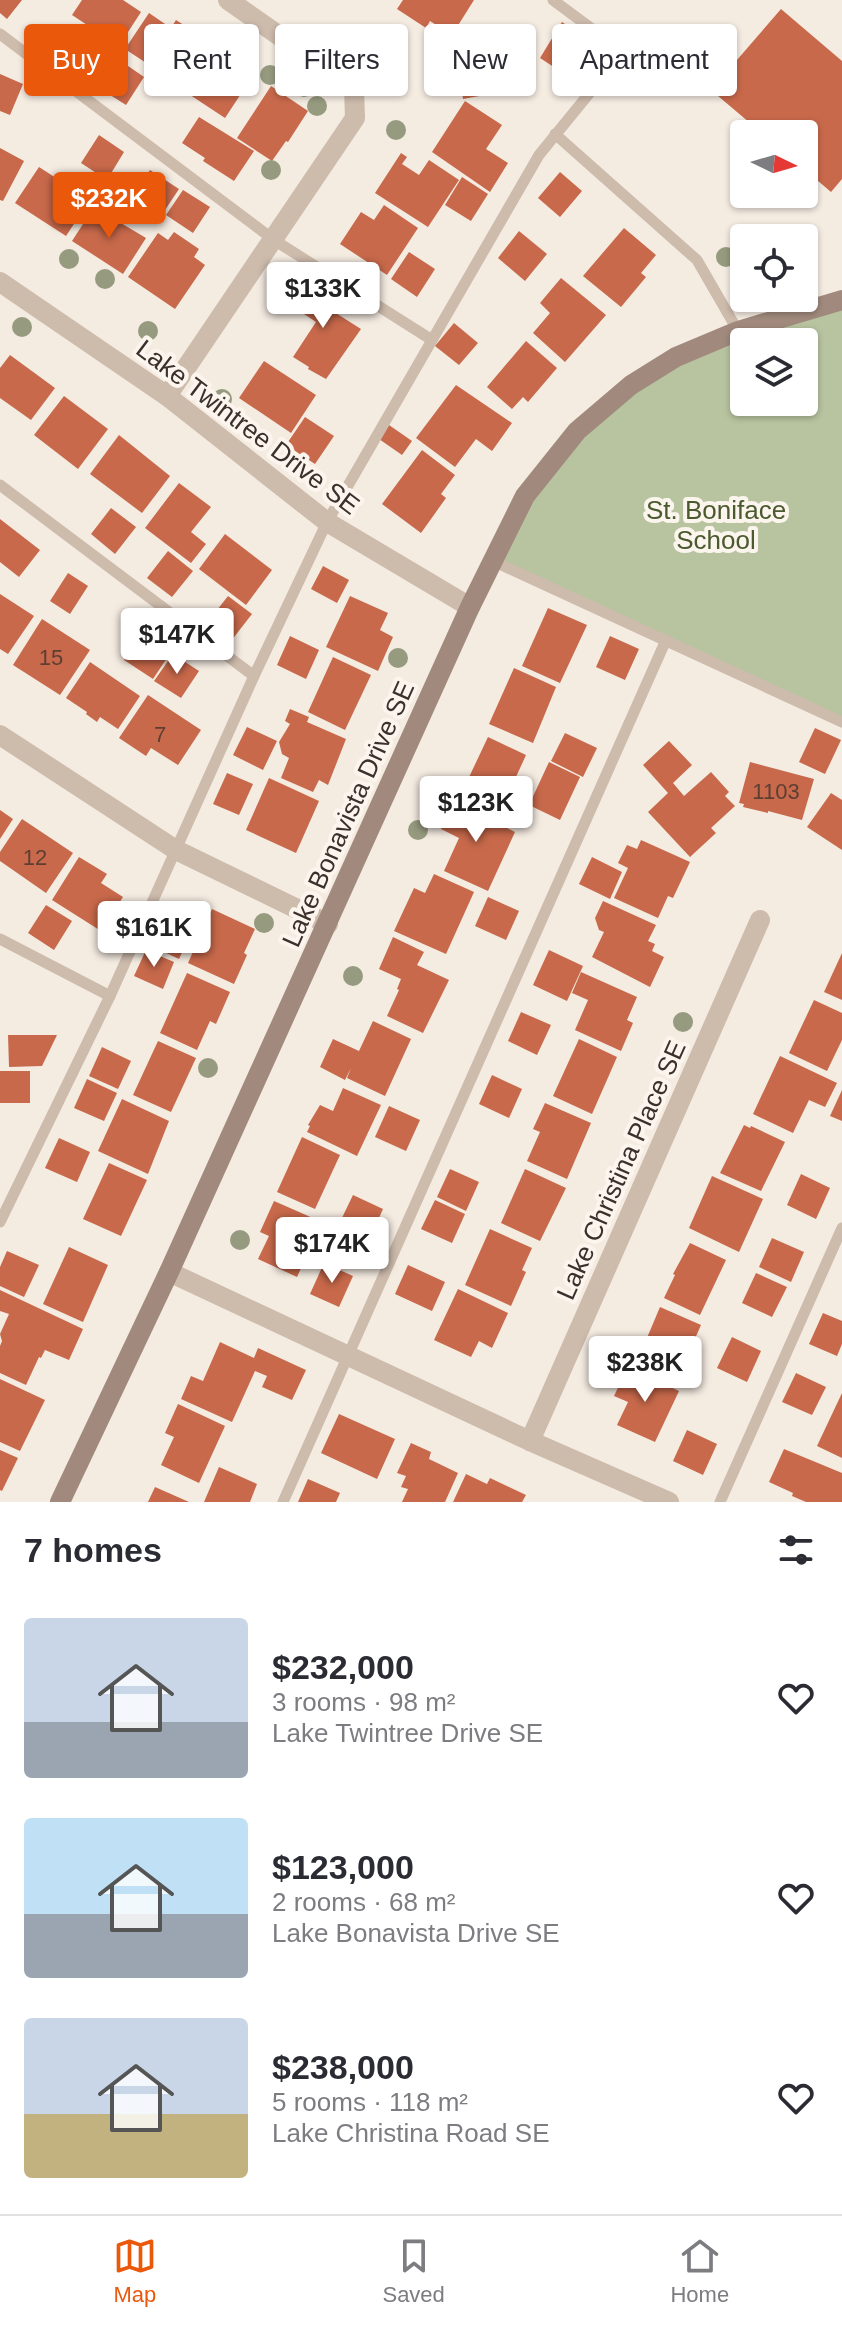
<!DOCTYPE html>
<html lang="en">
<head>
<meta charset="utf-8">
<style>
  :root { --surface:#fff; --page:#f7f7f7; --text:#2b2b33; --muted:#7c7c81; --line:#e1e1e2; --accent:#ea580c }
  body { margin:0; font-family:Helvetica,sans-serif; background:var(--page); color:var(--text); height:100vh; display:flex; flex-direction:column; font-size:30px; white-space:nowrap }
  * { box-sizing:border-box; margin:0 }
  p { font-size:26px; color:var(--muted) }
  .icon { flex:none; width:44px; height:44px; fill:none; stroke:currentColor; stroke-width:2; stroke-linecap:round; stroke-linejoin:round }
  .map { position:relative; height:1502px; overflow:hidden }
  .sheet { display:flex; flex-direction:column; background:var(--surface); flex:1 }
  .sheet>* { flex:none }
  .hud { position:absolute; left:24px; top:24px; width:794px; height:72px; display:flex; gap:16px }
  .needle { width:52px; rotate:95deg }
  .fabs { position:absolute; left:730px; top:120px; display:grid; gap:16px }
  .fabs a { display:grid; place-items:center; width:88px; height:88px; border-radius:8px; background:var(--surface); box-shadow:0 2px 6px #0004; font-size:40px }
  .price { position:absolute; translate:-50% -68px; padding:0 18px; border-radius:8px; background:#fff; color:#222; font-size:26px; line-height:52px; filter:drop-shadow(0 2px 4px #0008) }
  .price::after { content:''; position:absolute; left:50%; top:48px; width:24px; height:18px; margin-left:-12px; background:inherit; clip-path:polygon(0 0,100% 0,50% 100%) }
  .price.active { background:var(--accent); color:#fff }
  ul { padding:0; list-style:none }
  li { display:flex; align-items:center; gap:24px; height:200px; padding:0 24px }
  li span { display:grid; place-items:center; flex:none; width:224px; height:160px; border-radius:8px; color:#555 }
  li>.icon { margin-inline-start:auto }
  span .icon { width:96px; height:96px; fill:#fffc; stroke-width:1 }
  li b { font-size:34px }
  h2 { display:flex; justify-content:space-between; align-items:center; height:96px; padding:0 24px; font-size:34px }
  .chip { padding:0 28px; border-radius:8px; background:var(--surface); box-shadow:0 2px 6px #0004; font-size:28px; line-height:72px }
  .chip.active { background:var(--accent); color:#fff }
  .tab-bar { display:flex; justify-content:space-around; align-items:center; height:112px; border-top:2px solid var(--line); background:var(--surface); font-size:22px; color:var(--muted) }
  .tab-bar a { display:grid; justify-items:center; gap:4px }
  .tab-bar .active { color:var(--accent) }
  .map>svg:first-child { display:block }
</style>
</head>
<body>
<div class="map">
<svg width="842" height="1502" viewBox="0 0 842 1502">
  <rect width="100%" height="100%" fill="#f4ebe1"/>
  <!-- green -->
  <path fill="#b8c4a0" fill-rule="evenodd" d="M842 300V722L493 561 525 496 631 385ZM744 342H804V402H744Z"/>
  <!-- building -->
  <g fill="#c8694b">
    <path d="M0 0H22L7 19 0 13Z"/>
    <path d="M82 0H123L141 12 119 46 72 15Z"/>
    <path d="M403 0H474L452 35 430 21 426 28 397 9Z"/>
    <path d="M781 9 842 61V179L831 192 804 169V134H763L711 90Z"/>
    <path d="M149 13 171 28 176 20 204 38 175 82 125 49Z"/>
    <path d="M562 22 589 40 566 75 540 58Z"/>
    <path d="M494 31 507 91 463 99 460 80 455 81 452 59 457 58 454 38Z"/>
    <path d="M89 40 115 57 96 86 70 69Z"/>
    <path d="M208 41 254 74 225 118 178 87Z"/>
    <path d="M118 59 144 77 126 105 99 88Z"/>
    <path d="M0 74 23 84 10 115 0 111Z"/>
    <path d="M271 86 308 111 288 142 286 141 272 161 237 138Z"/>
    <path d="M465 101 502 125 486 149 508 163 490 192 432 152Z"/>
    <path d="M199 117 254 151 234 181 203 161 205 158 182 143Z"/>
    <path d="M99 135 124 152 107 180 81 163Z"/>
    <path d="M0 148 24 161 3 201 0 200Z"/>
    <path d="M401 153 407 157 402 164 419 175 429 160 459 180 428 227 375 193Z"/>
    <path d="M39 167 90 200 66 236 15 203Z"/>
    <path d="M150 170 179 189 159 219 131 200Z"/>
    <path d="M560 172 582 191 560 217 538 198Z"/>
    <path d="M462 177 488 194 471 221 445 205Z"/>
    <path d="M183 190 210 207 193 233 166 215Z"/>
    <path d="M384 205 418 228 387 275 340 244 361 212 374 220Z"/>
    <path d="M94 207 146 238 123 274 72 241Z"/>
    <path d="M624 228 656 255 641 273 646 277 621 307 583 276Z"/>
    <path d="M519 231 547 254 525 281 498 258Z"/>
    <path d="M174 232 199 249 194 257 205 265 175 309 128 277 158 233 168 240Z"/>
    <path d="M409 252 435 269 417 297 391 279Z"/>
    <path d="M310 278 340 297 331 310 361 329 326 379 308 369 309 367 293 357 316 322 292 306Z"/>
    <path d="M561 278 606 315 565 362 533 333 550 313 540 303Z"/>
    <path d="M454 323 478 343 459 365 435 346Z"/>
    <path d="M526 341 557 368 528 402 523 397 512 409 487 387Z"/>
    <path d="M10 355 55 388 31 420 0 398V368Z"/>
    <path d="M264 361 316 395 291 433 239 398Z"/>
    <path d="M456 385 512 423 492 451 476 439 455 467 416 438Z"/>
    <path d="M64 396 108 429 78 469 34 435Z"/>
    <path d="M305 417 334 436 315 464 286 445Z"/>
    <path d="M389 425 412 441 402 455 379 439Z"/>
    <path d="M119 435 170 476 142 513 90 474Z"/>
    <path d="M422 450 455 475 441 494 446 498 421 533 382 504Z"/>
    <path d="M179 483 211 507 191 532 206 544 191 563 145 528Z"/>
    <path d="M111 508 136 527 115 554 91 534Z"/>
    <path d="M0 519 40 550 19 577 0 562Z"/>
    <path d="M225 534 272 570 246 605 199 569Z"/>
    <path d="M168 551 193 571 172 597 147 578Z"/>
    <path d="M323 566 349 580 337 603 311 589Z"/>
    <path d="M68 573 88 586 70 614 50 601Z"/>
    <path d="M0 594 34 616 8 654 0 649Z"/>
    <path d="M228 596 252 614 231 641 207 623Z"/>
    <path d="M350 596 388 613 380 630 393 637 378 671 326 647Z"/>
    <path d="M548 608 587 625 560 683 522 666Z"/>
    <path d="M42 619 90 650 60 695 13 665Z"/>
    <path d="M144 630 173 649 153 679 124 660Z"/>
    <path d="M290 636 319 650 306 679 277 665Z"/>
    <path d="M610 636 639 649 625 680 596 667Z"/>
    <path d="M173 654 199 671 181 698 154 681Z"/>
    <path d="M333 657 371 675 345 730 308 712Z"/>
    <path d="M90 662 140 696 118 729 100 717 97 722 86 714 87 712 66 698Z"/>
    <path d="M514 668 556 687 533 743 489 724Z"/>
    <path d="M148 695 201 730 178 765 151 748 146 756 119 738Z"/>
    <path d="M290 709 309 717 307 722 346 739 328 785 319 780 313 792 281 778 289 758 282 754 279 742 290 724 285 721Z"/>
    <path d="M247 727 277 741 263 770 233 755Z"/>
    <path d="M815 728 841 740 825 774 799 762Z"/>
    <path d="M565 733 597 748 583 777 551 761Z"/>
    <path d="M488 737 526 755 501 810 462 792Z"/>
    <path d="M669 741 692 765 673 783 684 796 711 772 729 792 725 796 735 806 711 828 716 833 690 857 648 812 668 793 643 765Z"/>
    <path d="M549 762 580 777 560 820 529 805Z"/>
    <path d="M750 762 814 779 802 820 768 811V813L743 807 744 804 739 803Z"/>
    <path d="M227 773 253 784 239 815 213 804Z"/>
    <path d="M269 778 319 801 296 853 246 830Z"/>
    <path d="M831 793 842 800V850L807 827Z"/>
    <path d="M455 798 487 812 484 817 515 832 488 891 444 871 459 838 441 829Z"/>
    <path d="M0 810 13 819 0 839Z"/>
    <path d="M22 819 73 853 46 893 0 861V852Z"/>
    <path d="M641 840 690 862 673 898 668 896 658 918 614 898 628 868 618 863 627 845 637 849Z"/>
    <path d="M79 857 107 874 101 883 123 897 101 931 52 900Z"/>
    <path d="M592 857 622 872 610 899 579 884Z"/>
    <path d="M434 874 474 892 446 954 394 931 414 888 425 893Z"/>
    <path d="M488 897 519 911 506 940 475 926Z"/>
    <path d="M603 901 656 925 648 941 655 944 652 951 664 957 650 987 592 957 604 932 599 930 595 918Z"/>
    <path d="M46 905 72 921 54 950 28 933Z"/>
    <path d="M212 909 255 929 244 953 247 955 234 984 188 963Z"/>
    <path d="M161 917 192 931 179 959 149 945Z"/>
    <path d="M393 937 424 952 417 965 449 980 423 1033 387 1016 399 990 397 989 401 979 379 969Z"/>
    <path d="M146 950 174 962 163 989 134 976Z"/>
    <path d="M549 950 583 966 567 1001 533 985Z"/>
    <path d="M842 953V1000L824 992Z"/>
    <path d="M581 972 637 997 627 1020 633 1023 621 1051 575 1030 588 1000 572 993Z"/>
    <path d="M187 973 230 992 216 1024 210 1021 197 1050 160 1033Z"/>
    <path d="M814 1000 842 1013V1040L827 1071 789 1053Z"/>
    <path d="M521 1012 551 1025 537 1055 508 1041Z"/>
    <path d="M373 1021 411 1039 385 1096 347 1078 351 1068 345 1080 320 1067 333 1039 359 1051Z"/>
    <path d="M8 1035H57L42 1066 9 1067Z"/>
    <path d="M579 1039 617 1057 592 1114 553 1096Z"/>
    <path d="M158 1041 196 1058 171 1112 133 1095Z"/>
    <path d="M102 1047 131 1061 118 1089 89 1076Z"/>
    <path d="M780 1056 837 1083 825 1107 809 1100 793 1133 753 1114Z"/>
    <rect x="0" y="1071" width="30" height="32"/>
    <path d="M492 1075 522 1089 509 1118 479 1104Z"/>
    <path d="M87 1079 117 1093 104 1121 74 1108Z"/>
    <path d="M343 1088 381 1105 357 1156 307 1132 310 1126 308 1125 320 1105 333 1111Z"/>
    <path d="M842 1090V1121L830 1116Z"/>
    <path d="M122 1099 169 1121 148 1174 98 1151Z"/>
    <path d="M545 1103 591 1123 567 1179 527 1161 540 1132 533 1129Z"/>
    <path d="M389 1106 420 1120 406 1151 375 1137Z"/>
    <path d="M744 1125 750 1128 751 1126 785 1142 761 1191 720 1173Z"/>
    <path d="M302 1137 340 1155 315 1209 277 1192Z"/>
    <path d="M59 1138 90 1152 77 1182 45 1168Z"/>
    <path d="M109 1163 147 1180 121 1236 83 1219Z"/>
    <path d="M450 1169 479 1182 466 1211 437 1197Z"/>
    <path d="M525 1169 566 1188 540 1241 501 1223Z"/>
    <path d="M801 1174 830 1188 816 1219 787 1205Z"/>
    <path d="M712 1176 763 1199 739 1252 689 1228Z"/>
    <path d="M353 1195 383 1209 370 1238 339 1224Z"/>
    <path d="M435 1200 465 1214 452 1243 421 1229Z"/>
    <path d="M274 1201 322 1222 297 1277 258 1259 269 1236 260 1232Z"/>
    <path d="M490 1229 532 1248 522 1270 526 1272 511 1306 465 1285Z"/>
    <path d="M772 1238 804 1252 791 1282 759 1267Z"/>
    <path d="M690 1243 726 1260 700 1315 664 1298 675 1275 673 1274Z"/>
    <path d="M69 1247 108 1265 83 1322 43 1304Z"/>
    <path d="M7 1251 39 1265 24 1297 0 1286V1267Z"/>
    <path d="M324 1263 353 1276 339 1307 310 1294Z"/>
    <path d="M408 1265 445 1282 432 1311 395 1294Z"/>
    <path d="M756 1273 787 1287 772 1317 742 1303Z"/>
    <path d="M458 1289 508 1313 492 1348 479 1341 471 1357 434 1340Z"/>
    <path d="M0 1290 83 1329 69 1360 45 1350 41 1358 39 1357 26 1385 0 1373V1346L2 1341 0 1334 9 1314 0 1311Z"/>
    <path d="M660 1307 701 1325 676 1382 636 1364Z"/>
    <path d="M823 1313 842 1321V1344L837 1356 809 1344Z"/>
    <path d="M732 1337 761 1351 747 1382 717 1368Z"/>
    <path d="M220 1342 254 1358 258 1348 306 1370 292 1400 262 1387 267 1376 255 1371 232 1422 181 1399 191 1376 203 1381Z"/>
    <path d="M628 1367 679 1391 655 1442 617 1425 628 1402 614 1396Z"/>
    <path d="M796 1373 826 1387 812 1415 782 1402Z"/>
    <path d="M0 1379 45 1400 20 1451 0 1442Z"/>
    <path d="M842 1393V1458L817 1446Z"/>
    <path d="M178 1404 225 1426 199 1483 161 1465 174 1437 165 1433Z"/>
    <path d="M339 1414 395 1439 377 1479 321 1453Z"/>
    <path d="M687 1430 717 1444 703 1475 673 1461Z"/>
    <path d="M411 1443 431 1452 429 1459 458 1473 445 1502H402L408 1489 401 1487 406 1476 397 1473Z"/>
    <path d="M784 1449 842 1473V1502H806L792 1496 793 1493 769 1482Z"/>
    <path d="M0 1450 18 1458 2 1491 0 1490Z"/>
    <path d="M219 1467 257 1484 250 1502H204Z"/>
    <path d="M466 1474 487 1484 490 1478 526 1495 522 1502H453Z"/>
    <path d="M308 1479 340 1493 336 1502H298Z"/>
    <path d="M155 1487 189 1502H148Z"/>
  </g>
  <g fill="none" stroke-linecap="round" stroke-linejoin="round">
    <!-- lane -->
    <g stroke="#cdbbac" stroke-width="11">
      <path d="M0 34 274 240 432 340"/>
      <path d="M555 134 697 260 738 331"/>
      <path d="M0 485 254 676"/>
      <path d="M493 561 842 722"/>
      <path d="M0 939 110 996"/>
      <path d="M0 1222 110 996 254 676 327 522 539 155 623 52 553 0"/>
      <path d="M283 1502 666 640"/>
      <path d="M720 1502 842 1228"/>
    </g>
    <!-- street -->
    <g stroke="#cdbbac" stroke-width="20">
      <path d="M0 282 167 396 327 522 470 607"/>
      <path d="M167 396 355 118 354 88 228 0"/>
      <path d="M0 735 176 850 328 924"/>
      <path d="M169 1272 530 1441 669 1502"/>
      <path d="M530 1441 760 920"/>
    </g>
    <!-- secondary -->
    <path stroke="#a18a7d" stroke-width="20" d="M60 1502 169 1272 470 607 525 496 577 431 631 385 676 357 738 331 842 300"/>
  </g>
  <!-- trees -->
  <g fill="#969b7f">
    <circle cx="270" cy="75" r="10"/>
    <circle cx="304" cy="87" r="10"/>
    <circle cx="317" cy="106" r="10"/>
    <circle cx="396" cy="130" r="10"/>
    <circle cx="271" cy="170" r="10"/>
    <circle cx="726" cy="257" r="10"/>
    <circle cx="69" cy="259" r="10"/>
    <circle cx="105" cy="279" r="10"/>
    <circle cx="22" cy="327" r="10"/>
    <circle cx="148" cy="331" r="10"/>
    <circle cx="222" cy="399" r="10"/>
    <circle cx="398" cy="658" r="10"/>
    <circle cx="418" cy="830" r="10"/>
    <circle cx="264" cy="923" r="10"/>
    <circle cx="353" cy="976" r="10"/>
    <circle cx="683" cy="1022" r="10"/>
    <circle cx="208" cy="1068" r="10"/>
    <circle cx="240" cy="1240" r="10"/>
  </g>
  <g text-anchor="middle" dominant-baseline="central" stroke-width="8" stroke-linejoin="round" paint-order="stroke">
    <!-- number labels -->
    <g font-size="22" fill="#5e3e33">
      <text x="51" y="657">15</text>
      <text x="160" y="734">7</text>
      <text x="776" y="791">1103</text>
      <text x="35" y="857">12</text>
    </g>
    <!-- street labels -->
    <g font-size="26" fill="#3b302b" stroke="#fbf5ee">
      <text transform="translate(248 427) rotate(37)">Lake Twintree Drive SE</text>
      <text transform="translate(348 814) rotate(-66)">Lake Bonavista Drive SE</text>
      <text transform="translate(621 1170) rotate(-66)">Lake Christina Place SE</text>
    </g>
    <!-- park labels -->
    <g font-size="26" fill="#4a5a2e" stroke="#fbf5ee">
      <text x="716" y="510">St. Boniface<tspan x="716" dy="30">School</tspan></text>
    </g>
  </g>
</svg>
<div class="fabs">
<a><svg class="needle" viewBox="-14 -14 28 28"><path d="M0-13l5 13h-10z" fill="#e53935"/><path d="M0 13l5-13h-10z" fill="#7c7c81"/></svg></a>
<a><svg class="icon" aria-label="locate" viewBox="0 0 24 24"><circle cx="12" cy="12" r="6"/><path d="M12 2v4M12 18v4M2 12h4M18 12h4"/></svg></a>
<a><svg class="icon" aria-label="layers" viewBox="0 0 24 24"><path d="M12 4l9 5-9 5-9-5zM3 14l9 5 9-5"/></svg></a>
</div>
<b class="price active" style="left:109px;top:240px">$232K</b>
<b class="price" style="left:323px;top:330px">$133K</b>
<b class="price" style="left:177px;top:676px">$147K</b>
<b class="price" style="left:476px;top:844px">$123K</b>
<b class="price" style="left:154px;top:969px">$161K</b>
<b class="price" style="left:332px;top:1285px">$174K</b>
<b class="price" style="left:645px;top:1404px">$238K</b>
<div class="hud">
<a class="chip active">Buy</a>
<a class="chip">Rent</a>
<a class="chip">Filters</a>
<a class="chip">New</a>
<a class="chip">Apartment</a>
</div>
</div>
<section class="sheet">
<h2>7 homes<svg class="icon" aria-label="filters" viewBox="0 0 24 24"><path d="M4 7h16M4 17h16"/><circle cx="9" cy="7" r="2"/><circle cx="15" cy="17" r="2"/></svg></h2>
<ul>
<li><span style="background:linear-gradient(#c9d6e8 65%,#9aa5b1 0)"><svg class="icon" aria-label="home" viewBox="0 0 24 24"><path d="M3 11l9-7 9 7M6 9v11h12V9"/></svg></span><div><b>$232,000</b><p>3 rooms · 98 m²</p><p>Lake Twintree Drive SE</p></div><svg class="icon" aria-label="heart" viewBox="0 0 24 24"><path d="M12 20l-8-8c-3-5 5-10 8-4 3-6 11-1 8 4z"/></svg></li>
<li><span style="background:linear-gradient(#bfe0f5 60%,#9aa5b1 0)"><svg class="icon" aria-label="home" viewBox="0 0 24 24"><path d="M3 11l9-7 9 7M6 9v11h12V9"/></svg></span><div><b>$123,000</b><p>2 rooms · 68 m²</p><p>Lake Bonavista Drive SE</p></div><svg class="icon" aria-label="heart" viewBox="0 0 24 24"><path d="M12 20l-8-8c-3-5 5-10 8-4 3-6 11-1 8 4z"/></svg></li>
<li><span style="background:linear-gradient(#c9d6e8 60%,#c2b280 0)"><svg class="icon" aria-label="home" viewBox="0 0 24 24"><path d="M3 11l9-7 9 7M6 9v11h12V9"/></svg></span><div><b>$238,000</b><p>5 rooms · 118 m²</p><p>Lake Christina Road SE</p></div><svg class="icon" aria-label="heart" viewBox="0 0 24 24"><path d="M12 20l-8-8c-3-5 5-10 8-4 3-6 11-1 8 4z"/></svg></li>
</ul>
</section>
<nav class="tab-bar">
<a class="active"><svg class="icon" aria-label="map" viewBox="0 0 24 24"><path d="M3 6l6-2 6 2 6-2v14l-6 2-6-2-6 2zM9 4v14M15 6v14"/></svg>Map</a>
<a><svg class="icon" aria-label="saved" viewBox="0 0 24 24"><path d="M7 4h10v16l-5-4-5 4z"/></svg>Saved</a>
<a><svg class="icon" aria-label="home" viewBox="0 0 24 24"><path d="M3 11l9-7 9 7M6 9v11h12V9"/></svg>Home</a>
</nav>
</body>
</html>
